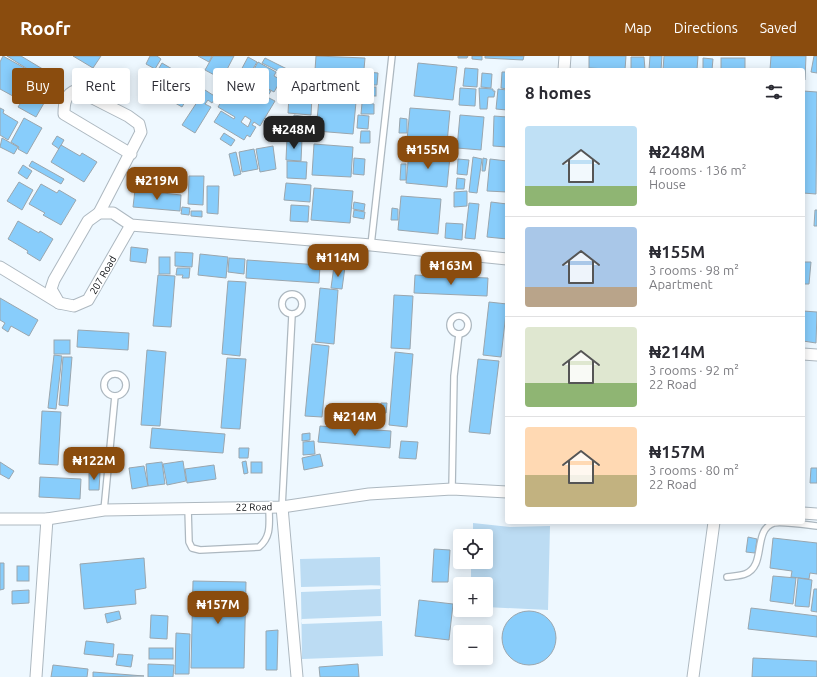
<!DOCTYPE html>
<html lang="en">
<head>
<meta charset="utf-8">
<style>
  :root { --surface:#fff; --page:#f7f7f7; --text:#2b2b33; --muted:#7c7c81; --line:#e1e1e2; --accent:#8a4c0e }
  body { margin:0; font-family:Ubuntu,sans-serif; background:var(--page); color:var(--text); height:100vh; display:flex; flex-direction:column; font-size:15px; white-space:nowrap }
  * { box-sizing:border-box; margin:0 }
  p { font-size:13px; color:var(--muted) }
  .icon { flex:none; width:22px; height:22px; fill:none; stroke:currentColor; stroke-width:2; stroke-linecap:round; stroke-linejoin:round }
  .map { position:relative; flex:1; overflow:hidden }
  .sheet { position:absolute; left:505px; top:12px; width:300px; height:456px; display:flex; flex-direction:column; background:var(--surface); border-radius:4px; box-shadow:0 2px 10px #0003 }
  .sheet>* { flex:none }
  .top-card { position:absolute; left:12px; top:12px; width:380px; height:36px; display:flex; gap:8px }
  .fabs { position:absolute; left:453px; top:473px; display:grid; gap:8px }
  .fabs a { display:grid; place-items:center; width:40px; height:40px; border-radius:4px; background:var(--surface); box-shadow:0 2px 10px #0003; font-size:20px }
  .price { position:absolute; translate:-50% -34px; padding:0 9px; border-radius:8px; background:var(--accent); color:#fff; font-size:13px; line-height:26px; filter:drop-shadow(0 1px 2px #0008) }
  .price::after { content:''; position:absolute; left:50%; top:24px; width:12px; height:9px; margin-left:-6px; background:inherit; clip-path:polygon(0 0,100% 0,50% 100%) }
  .price.selected { background:#222; color:#fff }
  ul { padding:0; list-style:none }
  li { display:flex; align-items:center; gap:12px; height:100px; padding:0 20px }
  li+li { border-top:1px solid var(--line) }
  li span { display:grid; place-items:center; flex:none; width:112px; height:80px; border-radius:4px; color:#555 }
  li>.icon { margin-inline-start:auto }
  span .icon { width:48px; height:48px; fill:#fffc; stroke-width:1 }
  li b { font-size:17px }
  h2 { display:flex; justify-content:space-between; align-items:center; height:48px; padding:0 20px; font-size:17px }
  .pill { padding:0 14px; border-radius:4px; background:var(--surface); box-shadow:0 2px 10px #0003; font-size:14px; line-height:36px }
  .pill.selected { background:var(--accent); color:#fff }
  header { display:flex; align-items:center; gap:24px; box-sizing:border-box; height:56px; padding:0 20px; background:var(--accent); color:#fff }
  header strong { font-size:19px }
  nav { display:flex; gap:22px; margin-inline-start:auto; font-size:14px }
  .map>svg:first-child { display:block }
</style>
</head>
<body>
<header>
<strong>Roofr</strong>
<nav><a>Map</a><a>Directions</a><a>Saved</a></nav>
</header>
<div class="map">
<svg width="817" height="621" viewBox="0 0 817 621">
  <rect width="100%" height="100%" fill="#eef8ff"/>
  <!-- green -->
  <g fill="#bcdcf3">
    <path d="M473 467 510 471 550 470 548 554 486 551V528H471V506H486V480H473Z"/>
    <path d="M380 501 381 560 301 563 302 568 382 565 383 600 302 603 301 536 380 533 381 529 301 531 300 503Z"/>
  </g>
  <!-- building -->
  <g fill="#88cdfb" stroke="#9aa6ae" fill-rule="evenodd">
    <path d="M3 0 37 19 41 12 59 21 36 61 18 51 22 45 0 33V6Z"/>
    <path d="M7 0H21L41 12 37 19Z"/>
    <path d="M73 0H101L93 12Z"/>
    <path d="M150 0H157L161 3 155 13 146 8Z"/>
    <path d="M198 0H212L209 6Z"/>
    <path d="M213 0H234L222 23 205 14Z"/>
    <path d="M316 0 365 2 362 36 320 32 322 15 315 14Z"/>
    <path d="M458 0H468L467 2H458Z"/>
    <path d="M472 0H482V4L472 3Z"/>
    <path d="M485 0H524L523 4 485 2Z"/>
    <path d="M589 0H626L625 14 589 12Z"/>
    <path d="M650 0H662L661 14H649Z"/>
    <path d="M664 0H698L697 14H663Z"/>
    <path d="M771 0H806L805 24H803V14H770Z"/>
    <path d="M814 0H817V17L811 16Z"/>
    <path d="M248 1 257 6 248 21 240 16Z"/>
    <path d="M631 1H644L645 14H631Z"/>
    <path d="M265 2 289 14 286 19 262 7Z"/>
    <path d="M703 2 713 3 712 14H703Z"/>
    <rect x="721" y="2" width="24" height="12"/>
    <path d="M258 6 276 16 274 20 281 24 274 36 249 22Z"/>
    <path d="M162 7 196 27 182 51 163 40 161 44 146 34Z"/>
    <path d="M418 7 457 11 453 44 414 40Z"/>
    <path d="M465 12 478 13 477 31 463 30Z"/>
    <path d="M291 14 311 16 310 22H312L311 35 289 33Z"/>
    <path d="M367 16 378 17 377 29H366Z"/>
    <path d="M502 16H507V33L501 32Z"/>
    <path d="M239 17 259 29 254 36 261 41 267 33 271 35 267 41 275 45 260 70 254 66 252 69 256 71 250 81 247 79 244 84 214 66 221 55 234 63 235 61 218 51ZM245 60 251 64 248 71 241 66Z"/>
    <path d="M482 17 492 18 491 32 481 31Z"/>
    <rect x="366" y="31" width="10" height="9"/>
    <path d="M460 32 476 33 475 50 459 49Z"/>
    <path d="M479 32 493 33V35H495L494 41H488L487 53H480Z"/>
    <path d="M498 33 507 34V54L496 53Z"/>
    <path d="M205 34 216 41 212 47 208 44 205 48 211 51 195 77 182 69Z"/>
    <path d="M803 35 817 36 816 138 803 137Z"/>
    <path d="M289 39 312 41 311 59 288 57Z"/>
    <path d="M319 43 356 46 353 78 316 75Z"/>
    <path d="M362 47 374 48V58H361Z"/>
    <path d="M0 52 4 54 3 57 18 66 8 84 0 79Z"/>
    <path d="M410 52 450 55 447 87 407 84Z"/>
    <path d="M294 59 313 62 310 81 291 79Z"/>
    <path d="M358 59 369 60 368 73 357 72Z"/>
    <path d="M460 59 484 61 481 94 457 92Z"/>
    <path d="M494 60 507 61V91L493 90Z"/>
    <path d="M269 61 277 62 276 81H268Z"/>
    <path d="M24 62 42 72 27 98 18 93 19 91 11 86Z"/>
    <path d="M400 62 407 63V77H399Z"/>
    <path d="M278 63 285 64 284 82H277Z"/>
    <path d="M361 75H370V87H360Z"/>
    <path d="M224 77 235 84 231 90 220 83Z"/>
    <path d="M57 80 64 84 59 93 52 88Z"/>
    <path d="M2 82 18 91 14 98 0 91Z"/>
    <path d="M287 82 302 83 301 105 286 104Z"/>
    <path d="M314 88 353 91 351 121 312 119Z"/>
    <path d="M61 89 80 100 82 97 97 106 84 126 51 106Z"/>
    <path d="M273 90 276 113 260 116 256 93Z"/>
    <path d="M254 93 258 113 242 116 239 96Z"/>
    <path d="M236 96 241 118 234 120 229 98Z"/>
    <path d="M409 96 450 100 447 131 406 127Z"/>
    <path d="M473 101 482 103 477 137 469 136Z"/>
    <path d="M354 102 365 103 364 119 353 118Z"/>
    <path d="M483 102 487 103 485 115H482Z"/>
    <path d="M458 103 469 104 467 119 457 118Z"/>
    <path d="M490 103 507 105V136L487 135Z"/>
    <path d="M32 105 64 123 61 128 29 110Z"/>
    <path d="M287 105 307 106 306 123 287 122Z"/>
    <path d="M401 108H406V124H400Z"/>
    <path d="M23 109 32 115 27 123 18 117Z"/>
    <path d="M189 120H204L203 149 188 148Z"/>
    <path d="M457 122 465 123 464 133H456Z"/>
    <path d="M19 126 33 134 22 154 7 145Z"/>
    <path d="M286 127 311 129 310 146 284 144Z"/>
    <path d="M41 128 57 137 59 134 76 144 61 169 43 159 45 157 29 148Z"/>
    <path d="M207 130H219L218 158 207 157Z"/>
    <path d="M314 132 353 135 350 167 311 164Z"/>
    <path d="M135 134 181 139 180 155 133 151Z"/>
    <path d="M467 135V150L454 151V136Z"/>
    <path d="M401 140 441 143 438 178 398 174Z"/>
    <path d="M354 146 365 148 364 155 353 153Z"/>
    <path d="M491 146 507 148V183L487 181Z"/>
    <path d="M469 147 479 148 475 183 465 182Z"/>
    <path d="M291 149 309 150 308 166 290 165Z"/>
    <path d="M182 151 190 152 189 159 181 158Z"/>
    <path d="M392 152 398 153V164H391Z"/>
    <path d="M354 154 365 156 364 163 353 161Z"/>
    <path d="M815 154H817V170H814Z"/>
    <path d="M191 155H202V161L191 160Z"/>
    <path d="M18 165 39 177 40 175 53 183 40 205 27 197 28 195 8 183Z"/>
    <path d="M446 167 463 168 462 184 445 182Z"/>
    <path d="M131 191 148 193 146 207 130 205Z"/>
    <path d="M175 196 193 197 192 211 175 210Z"/>
    <path d="M200 198 228 201 226 222 198 219Z"/>
    <rect x="159" y="201" width="11" height="17"/>
    <path d="M229 202 245 203 244 218 228 216Z"/>
    <path d="M247 204 320 209 319 227 246 222Z"/>
    <path d="M803 206H811L809 228H803Z"/>
    <path d="M334 210 345 211 342 233 331 232Z"/>
    <path d="M177 212H190L189 222H182L183 219H176Z"/>
    <path d="M158 219 175 220 171 271 153 270Z"/>
    <path d="M415 219 488 222 487 240 414 237Z"/>
    <path d="M228 225 246 226 240 300 222 298Z"/>
    <path d="M320 232 338 234 334 288 315 286Z"/>
    <path d="M394 239 413 240 410 293 391 292Z"/>
    <path d="M0 242 38 264 29 280 11 270 8 276 2 272 5 267 0 264Z"/>
    <path d="M489 246 507 248 501 301 483 299Z"/>
    <path d="M803 255 817 256 816 287 803 285Z"/>
    <path d="M78 274 129 277 128 294 77 291Z"/>
    <rect x="54" y="284" width="16" height="14"/>
    <path d="M312 288 329 290 322 361 305 360Z"/>
    <path d="M147 294 166 296 160 370 141 369Z"/>
    <path d="M395 296 413 298 407 371 389 369Z"/>
    <path d="M54 299 62 300 56 353 48 352Z"/>
    <path d="M63 301H72L68 350 59 349Z"/>
    <path d="M227 302 246 303 240 373 221 372Z"/>
    <path d="M478 303 499 305 490 378 469 376Z"/>
    <path d="M381 347H387L386 357H380Z"/>
    <path d="M42 355 61 356 58 409 39 408Z"/>
    <path d="M320 370 391 375 390 392 318 386Z"/>
    <path d="M152 372 225 378 223 397 150 392Z"/>
    <path d="M310 377V384L302 385V378Z"/>
    <path d="M314 385 315 398 303 399V386Z"/>
    <path d="M401 385 418 386 416 403 399 402Z"/>
    <path d="M239 392H249L248 402H239Z"/>
    <path d="M320 398 323 410 304 414 302 402Z"/>
    <path d="M183 405 186 425 167 429 163 408Z"/>
    <path d="M246 405 248 417 244 418 242 406Z"/>
    <path d="M0 406 14 415 9 423 0 418Z"/>
    <path d="M162 406 165 428 148 430 146 408Z"/>
    <rect x="251" y="406" width="11" height="11"/>
    <path d="M214 409 216 423 187 427 185 413Z"/>
    <path d="M144 410 148 430 132 433 129 412Z"/>
    <path d="M811 412H817V427H810Z"/>
    <path d="M89 417H100L99 434H89Z"/>
    <path d="M40 421 81 423 80 443 39 441Z"/>
    <path d="M748 481 757 483 755 497 746 496Z"/>
    <path d="M773 482 817 487V518L810 517 809 523 791 521 792 515 770 512Z"/>
    <path d="M434 493 450 494 448 526H432Z"/>
    <path d="M144 502 146 532 135 534 136 548 84 553 80 508Z"/>
    <path d="M0 507H4V533L0 534Z"/>
    <rect x="17" y="510" width="12" height="15"/>
    <path d="M773 520 796 522 793 548 770 545Z"/>
    <path d="M798 522 812 524 809 551 795 550Z"/>
    <path d="M193 525 246 526 244 612H191Z"/>
    <path d="M814 533H817V556L811 555Z"/>
    <path d="M29 534V547L12 548V535Z"/>
    <path d="M419 544 453 548 449 584 415 580Z"/>
    <path d="M751 552 817 560V581L748 573Z"/>
    <circle cx="529" cy="582" r="27"/>
    <path d="M119 555 121 563 107 567 105 558Z"/>
    <path d="M151 559 168 560 167 583 150 582Z"/>
    <path d="M278 574 277 614H266V575Z"/>
    <path d="M176 577 190 578 189 618H175Z"/>
    <path d="M86 585 114 588 113 601 84 598Z"/>
    <rect x="149" y="592" width="24" height="11"/>
    <path d="M118 598 133 599 131 611 116 609Z"/>
    <path d="M753 602 817 605V621H752Z"/>
    <path d="M148 608 174 609 173 621H148Z"/>
    <path d="M358 608 359 621H320L319 611Z"/>
    <path d="M53 609 88 613 87 621H51Z"/>
    <path d="M93 616 144 620 93 621Z"/>
  </g>
  <g fill="none" stroke-linecap="round" stroke-linejoin="round">
    <!-- service casing -->
    <g stroke="#adb8c0" stroke-width="8">
      <g id="service">
        <path d="M371 189 392 0"/>
        <circle cx="292" cy="248" r="10"/>
        <circle cx="459" cy="269" r="9"/>
        <circle cx="115" cy="329" r="11"/>
        <path d="M452 433 454 320 459 278"/>
        <path d="M282 451 292 259"/>
        <path d="M188 452 189 486 192 492 200 494 259 491C272 480 269 467 269 451"/>
        <path d="M104 454 115 340"/>
        <path d="M727 521C733 520 740 520 745 518 767 510 752 474 774 467 781 465 808 469 817 470"/>
      </g>
    </g>
    <!-- minor casing -->
    <g stroke="#adb8c0" stroke-width="13">
      <g id="minor">
        <path d="M564 14 565 0"/>
        <path d="M99 157 141 76 139 68 128 60 77 34C65 38 64 47 64 58L131 98"/>
        <path d="M0 211 59 247 74 250 88 244 131 169"/>
        <path d="M59 247 51 233 54 224 88 165 99 157H113L131 169 371 189 507 203"/>
        <path d="M803 298 817 299"/>
        <path d="M282 451 297 621"/>
        <path d="M803 457 817 458"/>
        <path d="M0 463H47L104 454 282 451 369 438 452 433 507 436"/>
        <path d="M36 621 47 463"/>
        <path d="M693 621 714 466"/>
      </g>
    </g>
    <!-- service -->
    <use href="#service" stroke="#fff" stroke-width="5.5"/>
    <!-- minor -->
    <use href="#minor" stroke="#fff" stroke-width="11"/>
  </g>
  <g text-anchor="middle" dominant-baseline="central" stroke-width="3" stroke-linejoin="round" paint-order="stroke">
    <!-- street labels -->
    <g font-size="10" fill="#090c0f" stroke="#fff">
      <text transform="translate(103 219) rotate(-60)">207 Road</text>
      <text transform="translate(254 451) rotate(-1)">22 Road</text>
    </g>
  </g>
</svg>
<div class="fabs">
<a><svg class="icon" aria-label="locate" viewBox="0 0 24 24"><circle cx="12" cy="12" r="6"/><path d="M12 2v4M12 18v4M2 12h4M18 12h4"/></svg></a>
<a>+</a>
<a>−</a>
</div>
<b class="price selected" style="left:294px;top:94px">₦248M</b>
<b class="price" style="left:428px;top:114px">₦155M</b>
<b class="price" style="left:157px;top:145px">₦219M</b>
<b class="price" style="left:338px;top:222px">₦114M</b>
<b class="price" style="left:451px;top:230px">₦163M</b>
<b class="price" style="left:355px;top:381px">₦214M</b>
<b class="price" style="left:94px;top:425px">₦122M</b>
<b class="price" style="left:218px;top:569px">₦157M</b>
<div class="top-card">
<a class="pill selected">Buy</a>
<a class="pill">Rent</a>
<a class="pill">Filters</a>
<a class="pill">New</a>
<a class="pill">Apartment</a>
</div>
<section class="sheet">
<h2>8 homes<svg class="icon" aria-label="filters" viewBox="0 0 24 24"><path d="M4 7h16M4 17h16"/><circle cx="9" cy="7" r="2"/><circle cx="15" cy="17" r="2"/></svg></h2>
<ul>
<li><span style="background:linear-gradient(#bfe0f5 75%,#8fb573 0)"><svg class="icon" aria-label="home" viewBox="0 0 24 24"><path d="M3 11l9-7 9 7M6 9v11h12V9"/></svg></span><div><b>₦248M</b><p>4 rooms · 136 m²</p><p>House</p></div></li>
<li><span style="background:linear-gradient(#a9c7e8 75%,#b9a48a 0)"><svg class="icon" aria-label="home" viewBox="0 0 24 24"><path d="M3 11l9-7 9 7M6 9v11h12V9"/></svg></span><div><b>₦155M</b><p>3 rooms · 98 m²</p><p>Apartment</p></div></li>
<li><span style="background:linear-gradient(#dfe7d0 70%,#8fb573 0)"><svg class="icon" aria-label="home" viewBox="0 0 24 24"><path d="M3 11l9-7 9 7M6 9v11h12V9"/></svg></span><div><b>₦214M</b><p>3 rooms · 92 m²</p><p>22 Road</p></div></li>
<li><span style="background:linear-gradient(#ffd9b3 60%,#c2b280 0)"><svg class="icon" aria-label="home" viewBox="0 0 24 24"><path d="M3 11l9-7 9 7M6 9v11h12V9"/></svg></span><div><b>₦157M</b><p>3 rooms · 80 m²</p><p>22 Road</p></div></li>
</ul>
</section>
</div>
</body>
</html>
